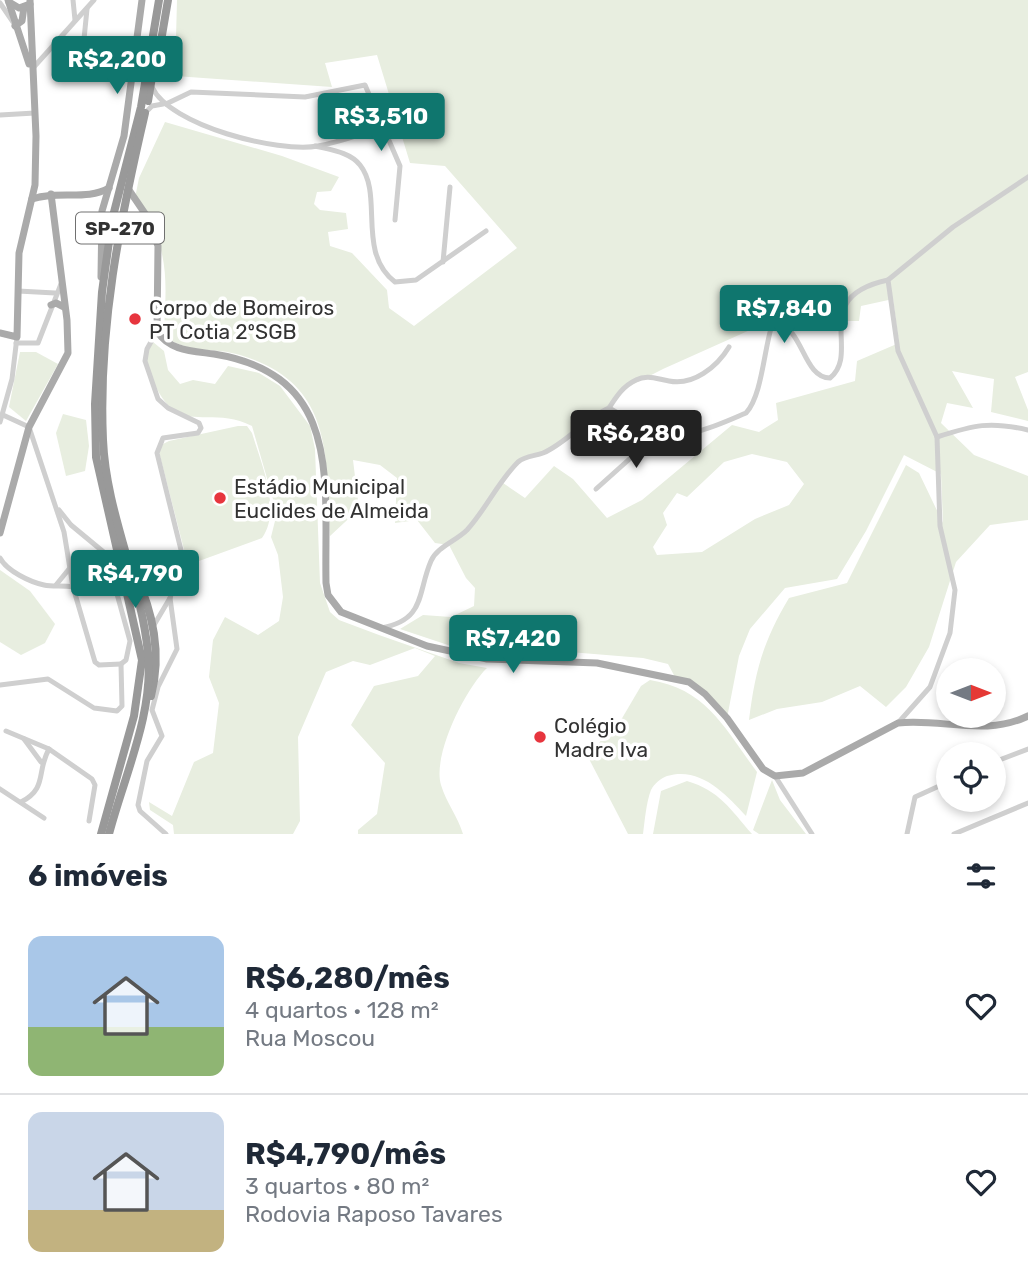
<!DOCTYPE html>
<html lang="pt">
<head>
<meta charset="utf-8">
<style>
  :root { --surface:#fff; --page:#f6f6f7; --text:#1f2937; --muted:#747a83; --line:#e0e1e3; --accent:#0f766e }
  body { margin:0; font-family:Rubik,sans-serif; background:var(--page); color:var(--text); height:100vh; display:flex; flex-direction:column; font-size:26px; white-space:nowrap }
  * { box-sizing:border-box; margin:0 }
  p { font-size:23px; color:var(--muted) }
  .icon { flex:none; width:38px; height:38px; fill:none; stroke:currentColor; stroke-width:2; stroke-linecap:round; stroke-linejoin:round }
  .map { position:relative; height:834px; overflow:hidden }
  .drawer { display:flex; flex-direction:column; background:var(--surface); flex:1 }
  .drawer>* { flex:none }
  .needle { width:46px; rotate:90deg }
  .tools { position:absolute; left:936px; top:658px; display:grid; gap:14px }
  .tools a { display:grid; place-items:center; width:70px; height:70px; border-radius:50%; background:var(--surface); box-shadow:0 4px 10px #0003; font-size:35px }
  .price { position:absolute; translate:-50% -60px; padding:0 16px; border-radius:7px; background:var(--accent); color:#fff; font-size:23px; line-height:46px; filter:drop-shadow(0 2px 4px #0008) }
  .price::after { content:''; position:absolute; left:50%; top:42px; width:21px; height:16px; margin-left:-10px; background:inherit; clip-path:polygon(0 0,100% 0,50% 100%) }
  .price.active { background:#222; color:#fff }
  ul { padding:0; list-style:none }
  li { display:flex; align-items:center; gap:21px; height:175px; padding:0 28px }
  li+li { border-top:2px solid var(--line) }
  li span { display:grid; place-items:center; flex:none; width:196px; height:140px; border-radius:14px; color:#555 }
  li>.icon { margin-inline-start:auto }
  span .icon { width:84px; height:84px; fill:#fffc; stroke-width:1 }
  li b { font-size:30px }
  h2 { display:flex; justify-content:space-between; align-items:center; height:84px; padding:0 28px; font-size:30px }
  .map>svg:first-child { display:block }
</style>
</head>
<body>
<div class="map">
<svg width="1028" height="834" viewBox="0 0 1028 834">
  <rect width="100%" height="100%" fill="#fff"/>
  <!-- green -->
  <g fill="#e8eee0" fill-rule="evenodd">
    <path d="M177 0H1028V372L1015 377 1028 410V421L991 412 994 379 952 371 973 408 947 403 941 423 974 455 1028 476V520L990 525 956 562 929 647 906 687 886 707 860 686 822 702 777 709 749 720C755 672 763 641 789 598L847 583 906 465 919 473 943 523 941 474 904 455 866 531 837 579 785 588 750 629 739 656 727 718 705 694 675 677 668 664 643 658 545 650 491 654 463 650 400 629 423 615 451 617 474 606 475 588 466 578 449 545 435 543 417 520 395 523 397 478 380 465 353 460 359 509 330 536C326 456 334 383 240 355 215 347 191 354 167 338L164 331C167 275 169 245 135 198L139 178 165 122 282 156 339 177 331 191 317 192 314 204 320 210 346 213 348 229 328 232 330 246 352 253 387 290 389 308 414 326 517 248 445 166 410 163 377 55 325 63 332 87 175 76ZM893 299 899 343 857 361 855 381 776 403 778 420 759 432 732 425 642 500 607 518 573 479 554 466 525 498 503 483 521 459 549 449 609 408 620 391 663 369 770 321H859L861 306ZM752 454 787 462 804 484 789 505 755 519 702 552 657 555 653 547 667 525 663 513 677 493 687 497 724 462Z"/>
    <path d="M153 342 164 351 168 370 180 384 193 380 215 384 228 366 259 373 280 386 310 426 315 449 320 583 330 612 339 620 379 635 459 663 487 668C466 688 432 755 441 785 446 802 458 817 463 834H358V830L377 814 385 763 351 725 374 686 418 676 435 656 415 648 370 665 353 661 326 672 298 737 300 821 293 834H174L173 825 150 810 149 802 172 816 194 762 213 753 219 703 209 677 213 640 225 617 258 635 279 621 283 597 278 555 271 537 277 513 252 426C206 402 176 443 150 373 146 361 144 352 153 342Z"/>
    <path d="M20 352H36L58 364 26 421 9 407Z"/>
    <path d="M63 414 86 420 89 446 85 471 66 476 56 433Z"/>
    <path d="M238 426H247L252 433C261 463 282 510 262 538L188 565 159 452 163 444 169 441Z"/>
    <path d="M0 570 30 591 55 624 45 643 21 655 0 642Z"/>
    <path d="M650 680C707 689 725 729 757 772L746 816C726 794 700 766 667 776 661 778 654 784 651 790 646 803 645 820 643 834H628L587 755 621 720 641 686Z"/>
    <path d="M772 780 780 800 806 834H759L753 830Z"/>
    <path d="M687 781C720 791 730 809 752 834H653L661 791Z"/>
  </g>
  <g fill="none" stroke-linecap="round" stroke-linejoin="round">
    <!-- minor -->
    <g stroke="#cfcfcf" stroke-width="5">
      <path d="M73 0 75 20"/>
      <path d="M0 3 15 25"/>
      <path d="M33 68 94 0"/>
      <path d="M80 79 87 9"/>
      <path d="M152 87C170 126 278 153 318 146 340 142 363 133 385 127"/>
      <path d="M166 104 191 92 305 97 365 85 400 166 395 220"/>
      <path d="M146 112 152 106 163 104"/>
      <path d="M0 115 35 113"/>
      <path d="M315 146C331 150 350 152 360 165 384 195 356 252 395 282L416 280 486 231"/>
      <path d="M443 262 450 187"/>
      <path d="M18 291 55 293"/>
      <path d="M157 331 147 349 145 361 158 399 168 408 199 423 201 428 198 433 163 438 157 453 183 558 170 598 177 649 158 687 152 710 162 736 147 761 138 805 140 811 166 834"/>
      <path d="M16 343H38L61 284"/>
      <path d="M609 408C623 416 638 425 653 431 682 443 720 424 746 413 762 396 764 349 772 325L777 324C803 327 803 378 830 378 862 352 808 297 888 280"/>
      <path d="M609 408C616 397 623 386 636 380 647 374 657 379 669 381 693 386 717 367 729 347"/>
      <path d="M3 415 29 427 64 532 73 587 95 662 99 665 121 664"/>
      <path d="M0 422 12 379 17 337"/>
      <path d="M937 437C974 425 990 421 1028 430"/>
      <path d="M596 489 644 446 655 432"/>
      <path d="M59 510 71 525 106 554 130 641 126 660 121 664"/>
      <path d="M0 558C7 571 30 582 44 585 53 587 63 585 73 587"/>
      <path d="M56 585 69 569"/>
      <path d="M154 625 170 598"/>
      <path d="M381 628C426 620 417 593 431 561 437 547 456 541 467 530 486 509 498 482 518 462 525 456 535 456 543 453 567 443 584 419 609 408"/>
      <path d="M0 685 48 679 94 708 117 711 122 706 121 664"/>
      <path d="M898 723 930 687 950 633 955 590 940 526 937 437 898 351 888 280 953 227 1028 177"/>
      <path d="M6 731 49 749C36 772 48 788 21 802"/>
      <path d="M24 739 41 762"/>
      <path d="M49 749 92 779 95 785 89 821"/>
      <path d="M994 762 1028 749"/>
      <path d="M775 776 812 834"/>
      <path d="M0 789 44 818"/>
      <path d="M907 834 915 797 948 782"/>
      <path d="M954 834 1028 803"/>
    </g>
    <!-- major -->
    <g stroke="#aaa" stroke-width="7">
      <path d="M8 0 29 64"/>
      <path d="M9 2 19 8 30 4"/>
      <path d="M15 26 22 21 24 7"/>
      <path d="M129 190 148 218 158 246 157 331C169 351 193 351 214 354 344 375 324 483 326 583L328 595 341 612 427 646 487 659 597 663 689 682 705 694 727 718 763 769 775 776 803 773 898 723C942 718 985 737 1028 716"/>
      <path d="M32 199C58 190 87 201 109 188"/>
      <path d="M101 277 102 211 124 136 142 0"/>
      <path d="M51 305 56 303 64 307"/>
      <path d="M0 333 17 337 19 253 35 185 36 136 30 0"/>
      <path d="M0 533 29 427 68 353 67 320 51 194"/>
    </g>
    <!-- highway -->
    <g stroke="#999" stroke-width="8">
      <path d="M156 70 168 0"/>
      <path d="M148 101 154 65"/>
      <path d="M135 573C153 613 162 653 151 696"/>
      <path d="M101 834 134 716 142 660 96 457 95 404 102 292 112 220 141 107 159 0"/>
      <path d="M109 834C124 776 154 714 148 653 141 581 106 513 103 440 98 329 120 220 145 113"/>
    </g>
  </g>
  <!-- markers -->
  <g fill="#e7353e" stroke="#fff" stroke-width="2.5">
    <circle cx="135" cy="319" r="7"/>
    <circle cx="220" cy="498" r="7"/>
    <circle cx="540" cy="737" r="7"/>
  </g>
  <g text-anchor="middle" dominant-baseline="central" stroke-width="7" stroke-linejoin="round" paint-order="stroke">
    <!-- shield labels -->
    <rect fill="#fff" stroke="#707070" stroke-width="2" x="76" y="212.5" width="88" height="31" rx="5"/>
    <g font-size="19" font-weight="bold" fill="#323232">
      <text x="120" y="228">SP-270</text>
    </g>
    <!-- poi labels -->
    <g font-size="21" fill="#323232" stroke="#fff" text-anchor="start">
      <text x="149" y="307">Corpo de Bomeiros<tspan x="149" dy="24">PT Cotia 2ºSGB</tspan></text>
      <text x="234" y="486">Estádio Municipal<tspan x="234" dy="24">Euclides de Almeida</tspan></text>
      <text x="554" y="725">Colégio<tspan x="554" dy="24">Madre Iva</tspan></text>
    </g>
  </g>
</svg>
<div class="tools">
<a><svg class="needle" viewBox="-14 -14 28 28"><path d="M0-13l5 13h-10z" fill="#e53935"/><path d="M0 13l5-13h-10z" fill="#747a83"/></svg></a>
<a><svg class="icon" aria-label="locate" viewBox="0 0 24 24"><circle cx="12" cy="12" r="6"/><path d="M12 2v4M12 18v4M2 12h4M18 12h4"/></svg></a>
</div>
<b class="price" style="left:117px;top:96px">R$2,200</b>
<b class="price" style="left:381px;top:153px">R$3,510</b>
<b class="price" style="left:784px;top:345px">R$7,840</b>
<b class="price active" style="left:636px;top:470px">R$6,280</b>
<b class="price" style="left:135px;top:610px">R$4,790</b>
<b class="price" style="left:513px;top:675px">R$7,420</b>
</div>
<section class="drawer">
<h2>6 imóveis<svg class="icon" aria-label="filters" viewBox="0 0 24 24"><path d="M4 7h16M4 17h16"/><circle cx="9" cy="7" r="2"/><circle cx="15" cy="17" r="2"/></svg></h2>
<ul>
<li><span style="background:linear-gradient(#a9c7e8 65%,#8fb573 0)"><svg class="icon" aria-label="home" viewBox="0 0 24 24"><path d="M3 11l9-7 9 7M6 9v11h12V9"/></svg></span><div><b>R$6,280/mês</b><p>4 quartos · 128 m²</p><p>Rua Moscou</p></div><svg class="icon" aria-label="heart" viewBox="0 0 24 24"><path d="M12 20l-8-8c-3-5 5-10 8-4 3-6 11-1 8 4z"/></svg></li>
<li><span style="background:linear-gradient(#c9d6e8 70%,#c2b280 0)"><svg class="icon" aria-label="home" viewBox="0 0 24 24"><path d="M3 11l9-7 9 7M6 9v11h12V9"/></svg></span><div><b>R$4,790/mês</b><p>3 quartos · 80 m²</p><p>Rodovia Raposo Tavares</p></div><svg class="icon" aria-label="heart" viewBox="0 0 24 24"><path d="M12 20l-8-8c-3-5 5-10 8-4 3-6 11-1 8 4z"/></svg></li>
</ul>
</section>
</body>
</html>
